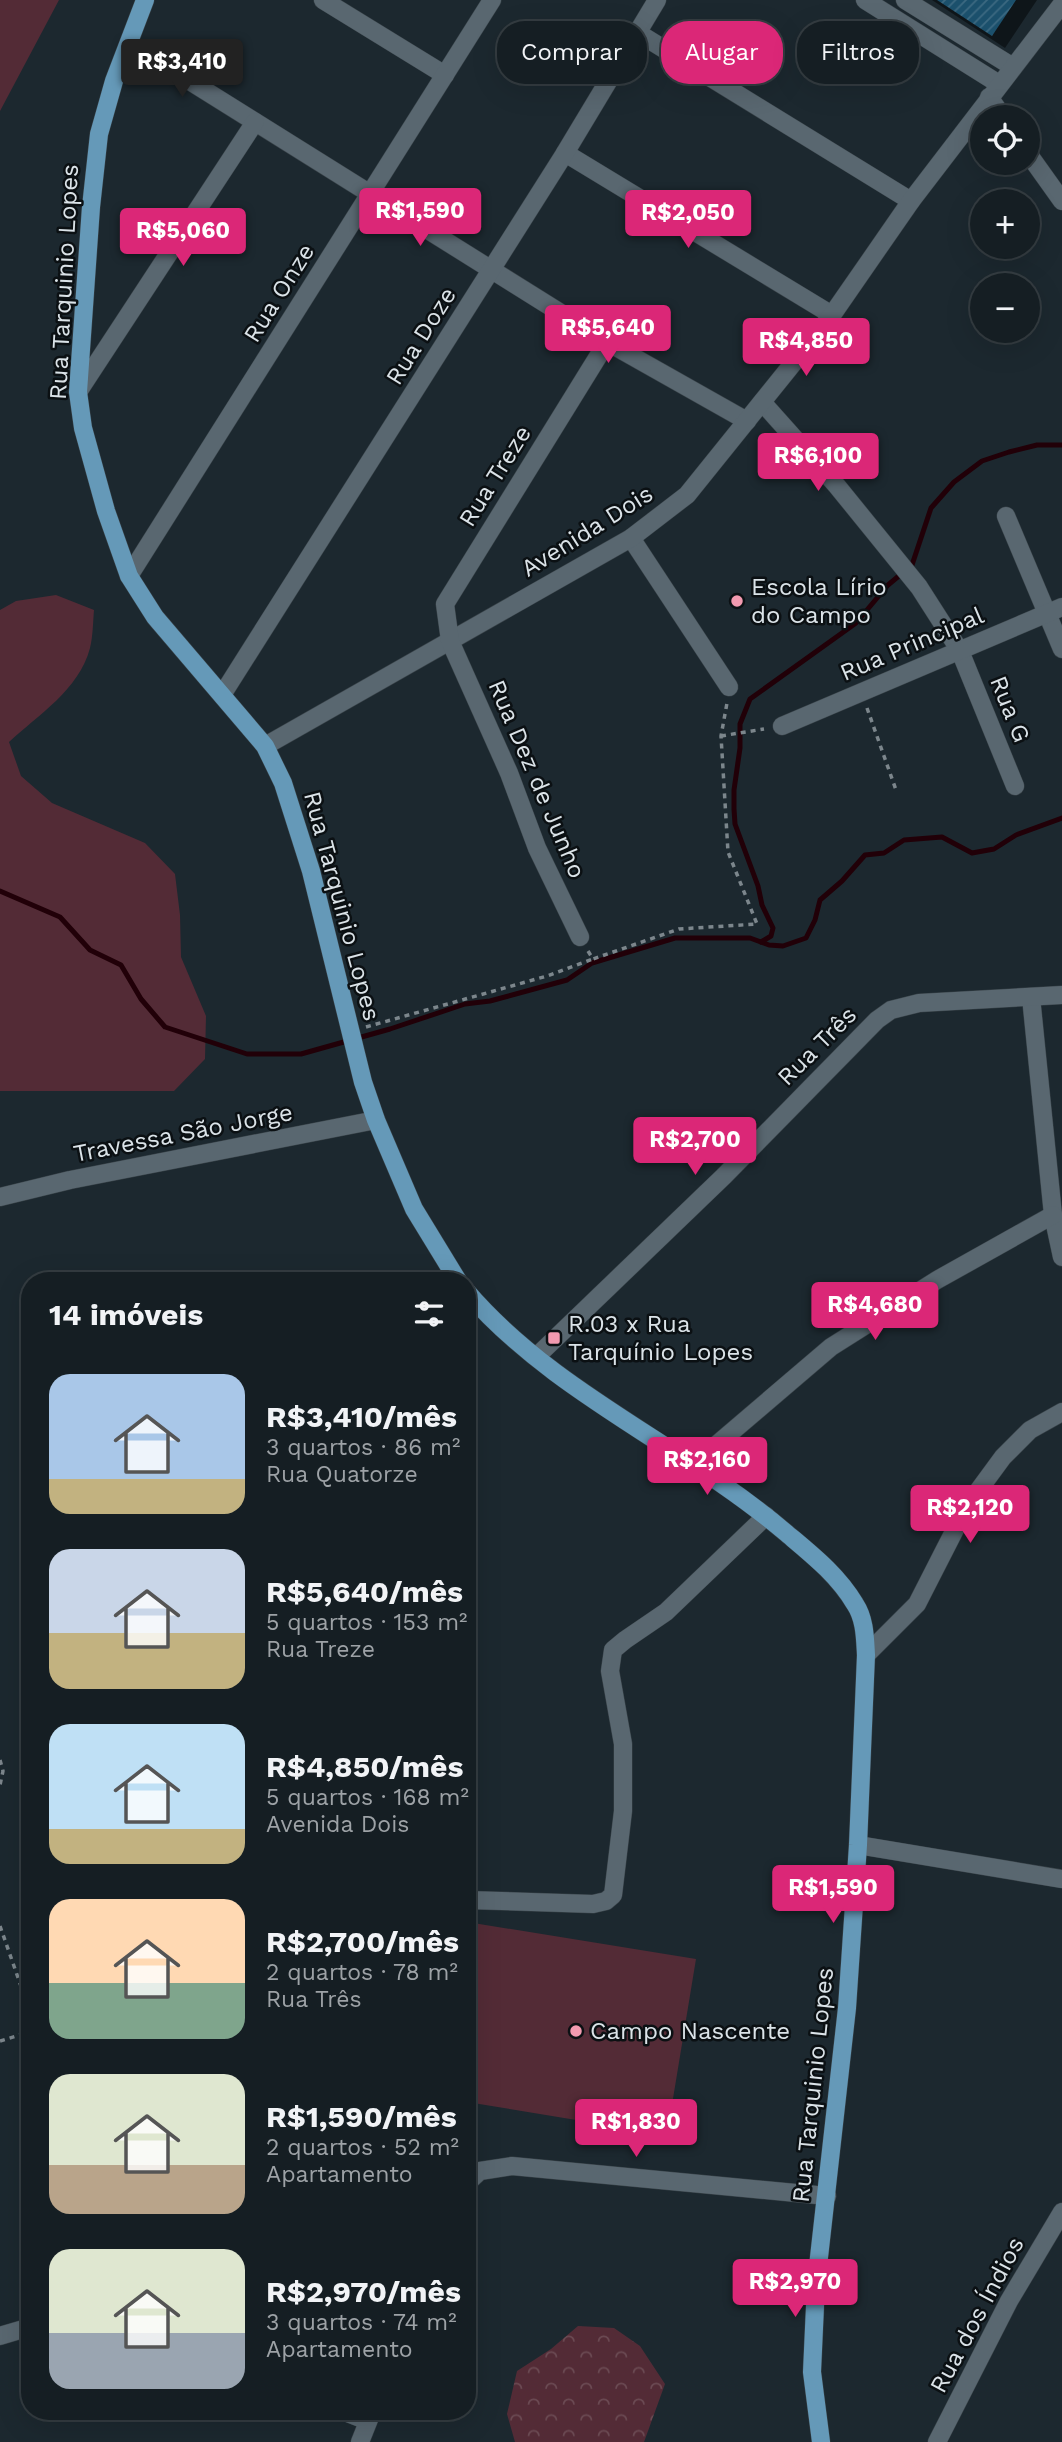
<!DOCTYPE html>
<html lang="pt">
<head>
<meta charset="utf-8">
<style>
  :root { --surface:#151e23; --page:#1e272b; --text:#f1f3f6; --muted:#9da2a6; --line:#343c41; --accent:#db2777 }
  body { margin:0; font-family:"Work Sans",sans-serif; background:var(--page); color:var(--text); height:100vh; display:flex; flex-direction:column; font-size:26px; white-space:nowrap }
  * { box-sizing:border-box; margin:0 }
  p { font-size:23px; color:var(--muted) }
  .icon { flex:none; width:38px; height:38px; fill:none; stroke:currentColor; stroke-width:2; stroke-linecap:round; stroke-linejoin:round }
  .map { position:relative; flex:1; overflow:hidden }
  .details { position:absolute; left:21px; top:1272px; width:455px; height:1148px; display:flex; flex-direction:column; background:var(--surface); border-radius:28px; box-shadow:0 7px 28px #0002,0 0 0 2px var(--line) }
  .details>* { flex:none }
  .guide { position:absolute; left:497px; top:21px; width:458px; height:63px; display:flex; gap:14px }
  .fabs { position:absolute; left:970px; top:105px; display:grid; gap:14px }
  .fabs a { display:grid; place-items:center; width:70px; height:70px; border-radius:50%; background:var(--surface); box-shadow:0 7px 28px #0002,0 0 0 2px var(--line); font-size:35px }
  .price { position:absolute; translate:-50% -60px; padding:0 16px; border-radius:7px; background:var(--accent); color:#fff; font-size:23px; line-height:46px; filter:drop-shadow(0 2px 4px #0008) }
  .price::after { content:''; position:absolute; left:50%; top:42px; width:21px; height:16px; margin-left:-10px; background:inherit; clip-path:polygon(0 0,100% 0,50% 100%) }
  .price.selected { background:#222; color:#fff }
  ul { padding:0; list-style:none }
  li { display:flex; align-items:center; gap:21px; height:175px; padding:0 28px }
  li span { display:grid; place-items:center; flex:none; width:196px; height:140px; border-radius:21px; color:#555 }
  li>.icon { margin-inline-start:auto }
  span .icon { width:84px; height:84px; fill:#fffc; stroke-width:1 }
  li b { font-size:30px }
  h2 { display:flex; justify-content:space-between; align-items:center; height:84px; padding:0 28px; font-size:30px }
  .tag { padding:0 24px; border-radius:28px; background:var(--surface); box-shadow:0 7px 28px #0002,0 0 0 2px var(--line); font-size:24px; line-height:63px }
  .tag.selected { background:var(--accent); color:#fff }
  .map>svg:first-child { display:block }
</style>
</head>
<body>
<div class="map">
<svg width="1062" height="2442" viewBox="0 0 1062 2442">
  <defs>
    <pattern id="forest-crowns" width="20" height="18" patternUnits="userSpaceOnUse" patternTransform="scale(1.75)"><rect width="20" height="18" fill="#532b36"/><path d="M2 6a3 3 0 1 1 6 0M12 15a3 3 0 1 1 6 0" fill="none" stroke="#6b4a53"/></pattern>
    <pattern id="building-hatch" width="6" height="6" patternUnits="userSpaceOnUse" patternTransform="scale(1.75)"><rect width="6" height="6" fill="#1b506c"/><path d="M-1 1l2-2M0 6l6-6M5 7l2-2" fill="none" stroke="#3c6981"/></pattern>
  </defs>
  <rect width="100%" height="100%" fill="#1c282f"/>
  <!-- green -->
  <g fill="#532b36">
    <path d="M0 0H59L0 111Z"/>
    <path d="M56 595 94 610C93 622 93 636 90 648 79 690 38 715 9 742L21 776 52 803 145 843 175 874 180 915 181 957 206 1016 205 1059 174 1091H0V610L16 601Z"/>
    <path d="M467 1922 696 1959 667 2135 467 2102Z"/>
  </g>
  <!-- forest -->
  <path fill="url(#forest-crowns)" d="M578 2326 614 2328 640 2346 665 2384 644 2442H515L507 2414 517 2371 551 2349Z"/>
  <!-- shadow -->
  <path fill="#0007" d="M932 0H1037L1005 48Z"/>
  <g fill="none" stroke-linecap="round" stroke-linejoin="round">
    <!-- stream -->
    <g stroke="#210008" stroke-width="5">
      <path d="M0 891 60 917 90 950 121 965 141 999 165 1027 247 1054H301L390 1029 465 1004 490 1001 567 980 592 963 675 938H750L769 945 783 946 806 938 815 920 820 900 842 881 865 855 884 853 904 840 942 837 972 853 994 849 1016 835 1062 818"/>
      <path d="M761 942 771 936 773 928 762 905 758 886 735 824 734 809V790L740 748V724L750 699 856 623 888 585 912 565 931 508 954 482 982 461 1009 452 1037 445H1062"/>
    </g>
  </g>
  <!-- building -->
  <path fill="url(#building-hatch)" d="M937 0H1016L992 36Z"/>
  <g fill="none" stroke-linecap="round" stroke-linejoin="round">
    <!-- minor casing -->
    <g stroke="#394349" stroke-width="19">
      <g id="minor">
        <path d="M323 0 445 75"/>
        <path d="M865 0 999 84"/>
        <path d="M905 0 1013 67"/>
        <path d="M638 33 911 201"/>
        <path d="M129 43 607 342 747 421"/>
        <path d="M989 97 1003 117"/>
        <path d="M1027 152 1062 201"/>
        <path d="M565 153 832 315"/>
        <path d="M78 392 255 122"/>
        <path d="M762 402 837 486 919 587 960 651 1015 786"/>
        <path d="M1006 516 1062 649"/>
        <path d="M631 538 729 687"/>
        <path d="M129 576 492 0"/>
        <path d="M222 695 565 153 657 0"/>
        <path d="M782 726 1062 607"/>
        <path d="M265 746 631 538 687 495 832 315 911 201 1062 4"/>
        <path d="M580 937 537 848 509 773 450 641 445 604 607 342"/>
        <path d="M1031 997 1053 1215 1062 1257"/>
        <path d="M0 1197 70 1180 376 1120"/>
        <path d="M536 1357 724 1176 877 1020 891 1010 919 1003 1062 995"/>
        <path d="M694 1464 831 1347 937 1280 1053 1215"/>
        <path d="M866 1655 917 1604 967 1506 1003 1457 1030 1430 1062 1412"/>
        <path d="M858 1845 1062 1879"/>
        <path d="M467 1900 593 1904 606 1901 613 1895 623 1811V1744L610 1671 613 1650 625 1640 666 1612 766 1516"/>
        <path d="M467 2183 480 2171 512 2166 827 2196"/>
        <path d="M0 2336 30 2327"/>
        <path d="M345 2412 368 2421"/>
        <path d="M360 2442 372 2412"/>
        <path d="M937 2442 1009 2301 1062 2212"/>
      </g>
    </g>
    <!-- major casing -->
    <g stroke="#394349" stroke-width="19">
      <g id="major">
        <path d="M145 0 114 81 99 134 91 207 78 392 83 428 106 511 129 576 155 617 265 746 283 783 311 871 363 1082 376 1120 414 1209 458 1281"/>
        <path d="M467 1292C555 1394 684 1446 785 1532 811 1554 837 1574 855 1604 865 1619 865 1638 866 1655L858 1845 847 2008 816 2284 812 2372 821 2442"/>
      </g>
    </g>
    <!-- path -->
    <g stroke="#7c868c" stroke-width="3.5" stroke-dasharray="5 5" stroke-linecap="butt">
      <path d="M867 708 896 790"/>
      <path d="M721 736 764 729"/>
      <path d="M588 951 593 959 679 929 757 924 728 852 721 736 727 703"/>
      <path d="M366 1027 547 976 593 959"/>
      <path d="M0 1760 3 1771 0 1785"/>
      <path d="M0 1926 30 2012"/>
      <path d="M0 2041 30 2032"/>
    </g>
    <!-- minor -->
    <use href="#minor" stroke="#596770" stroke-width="18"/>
    <!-- major -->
    <use href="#major" stroke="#6599b8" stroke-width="18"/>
  </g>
  <!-- markers -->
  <g fill="#f29ab0" stroke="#0b1013" stroke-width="2.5">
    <circle cx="737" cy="601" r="7"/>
    <rect x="547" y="1331" width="14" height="14" rx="3.5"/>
    <circle cx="576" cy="2031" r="7"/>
  </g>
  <g text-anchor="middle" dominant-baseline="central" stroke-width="5" stroke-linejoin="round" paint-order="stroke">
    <!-- street labels -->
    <g font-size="24" fill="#dbe3e8" stroke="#0b1013">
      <text transform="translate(64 282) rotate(-87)">Rua Tarquinio Lopes</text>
      <text transform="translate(279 293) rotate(-58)">Rua Onze</text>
      <text transform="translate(421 336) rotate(-58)">Rua Doze</text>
      <text transform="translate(495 476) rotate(-58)">Rua Treze</text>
      <text transform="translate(587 531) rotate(-32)">Avenida Dois</text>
      <text transform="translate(912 644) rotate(-23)">Rua Principal</text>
      <text transform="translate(1010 709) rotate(68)">Rua G</text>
      <text transform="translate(537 779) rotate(67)">Rua Dez de Junho</text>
      <text transform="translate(342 906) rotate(75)">Rua Tarquinio Lopes</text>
      <text transform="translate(817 1046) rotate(-45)">Rua Três</text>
      <text transform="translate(183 1133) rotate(-11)">Travessa São Jorge</text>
      <text transform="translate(813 2085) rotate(-84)">Rua Tarquinio Lopes</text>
      <text transform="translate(977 2315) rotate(-62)">Rua dos Índios</text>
    </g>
    <!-- poi labels -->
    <g font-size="24" fill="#dbe3e8" stroke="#0b1013" text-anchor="start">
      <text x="751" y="587">Escola Lírio<tspan x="751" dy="28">do Campo</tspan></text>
      <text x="568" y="1324">R.03 x Rua<tspan x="568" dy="28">Tarquínio Lopes</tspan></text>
      <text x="590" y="2031">Campo Nascente</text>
    </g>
  </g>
</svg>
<div class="fabs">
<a><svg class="icon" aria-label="locate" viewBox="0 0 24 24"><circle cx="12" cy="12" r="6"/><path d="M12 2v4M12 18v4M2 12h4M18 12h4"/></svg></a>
<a>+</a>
<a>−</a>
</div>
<b class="price selected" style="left:182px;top:99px">R$3,410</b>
<b class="price" style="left:420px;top:248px">R$1,590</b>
<b class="price" style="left:688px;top:250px">R$2,050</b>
<b class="price" style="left:183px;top:268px">R$5,060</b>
<b class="price" style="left:608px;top:365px">R$5,640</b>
<b class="price" style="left:806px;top:378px">R$4,850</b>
<b class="price" style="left:818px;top:493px">R$6,100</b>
<b class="price" style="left:695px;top:1177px">R$2,700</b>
<b class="price" style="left:875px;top:1342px">R$4,680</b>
<b class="price" style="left:707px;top:1497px">R$2,160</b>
<b class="price" style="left:970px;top:1545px">R$2,120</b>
<b class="price" style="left:833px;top:1925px">R$1,590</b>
<b class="price" style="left:636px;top:2159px">R$1,830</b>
<b class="price" style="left:795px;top:2319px">R$2,970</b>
<div class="guide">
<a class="tag">Comprar</a>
<a class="tag selected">Alugar</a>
<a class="tag">Filtros</a>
</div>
<section class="details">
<h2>14 imóveis<svg class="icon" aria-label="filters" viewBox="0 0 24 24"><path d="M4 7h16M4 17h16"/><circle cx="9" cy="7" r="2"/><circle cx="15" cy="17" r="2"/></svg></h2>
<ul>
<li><span style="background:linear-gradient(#a9c7e8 75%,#c2b280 0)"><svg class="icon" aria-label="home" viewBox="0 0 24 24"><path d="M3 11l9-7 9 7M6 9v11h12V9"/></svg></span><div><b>R$3,410/mês</b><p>3 quartos · 86 m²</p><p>Rua Quatorze</p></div></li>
<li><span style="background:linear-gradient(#c9d6e8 60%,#c2b280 0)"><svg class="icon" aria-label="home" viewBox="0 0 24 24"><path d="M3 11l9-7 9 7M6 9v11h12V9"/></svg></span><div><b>R$5,640/mês</b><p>5 quartos · 153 m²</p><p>Rua Treze</p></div></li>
<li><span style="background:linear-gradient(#bfe0f5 75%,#c2b280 0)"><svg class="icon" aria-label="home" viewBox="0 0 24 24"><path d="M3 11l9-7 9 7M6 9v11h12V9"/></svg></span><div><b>R$4,850/mês</b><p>5 quartos · 168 m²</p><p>Avenida Dois</p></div></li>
<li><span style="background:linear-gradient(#ffd9b3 60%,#7fa58c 0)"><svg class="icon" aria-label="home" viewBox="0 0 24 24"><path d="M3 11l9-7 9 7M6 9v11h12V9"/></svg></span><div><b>R$2,700/mês</b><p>2 quartos · 78 m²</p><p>Rua Três</p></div></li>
<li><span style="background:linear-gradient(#dfe7d0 65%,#b9a48a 0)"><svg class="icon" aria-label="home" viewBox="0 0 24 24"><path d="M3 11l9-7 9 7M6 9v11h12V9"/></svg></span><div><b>R$1,590/mês</b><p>2 quartos · 52 m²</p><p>Apartamento</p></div></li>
<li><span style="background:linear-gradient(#dfe7d0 60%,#9aa5b1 0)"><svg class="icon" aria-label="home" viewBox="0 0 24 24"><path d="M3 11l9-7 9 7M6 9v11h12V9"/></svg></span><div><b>R$2,970/mês</b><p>3 quartos · 74 m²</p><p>Apartamento</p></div></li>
</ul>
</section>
</div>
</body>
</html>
